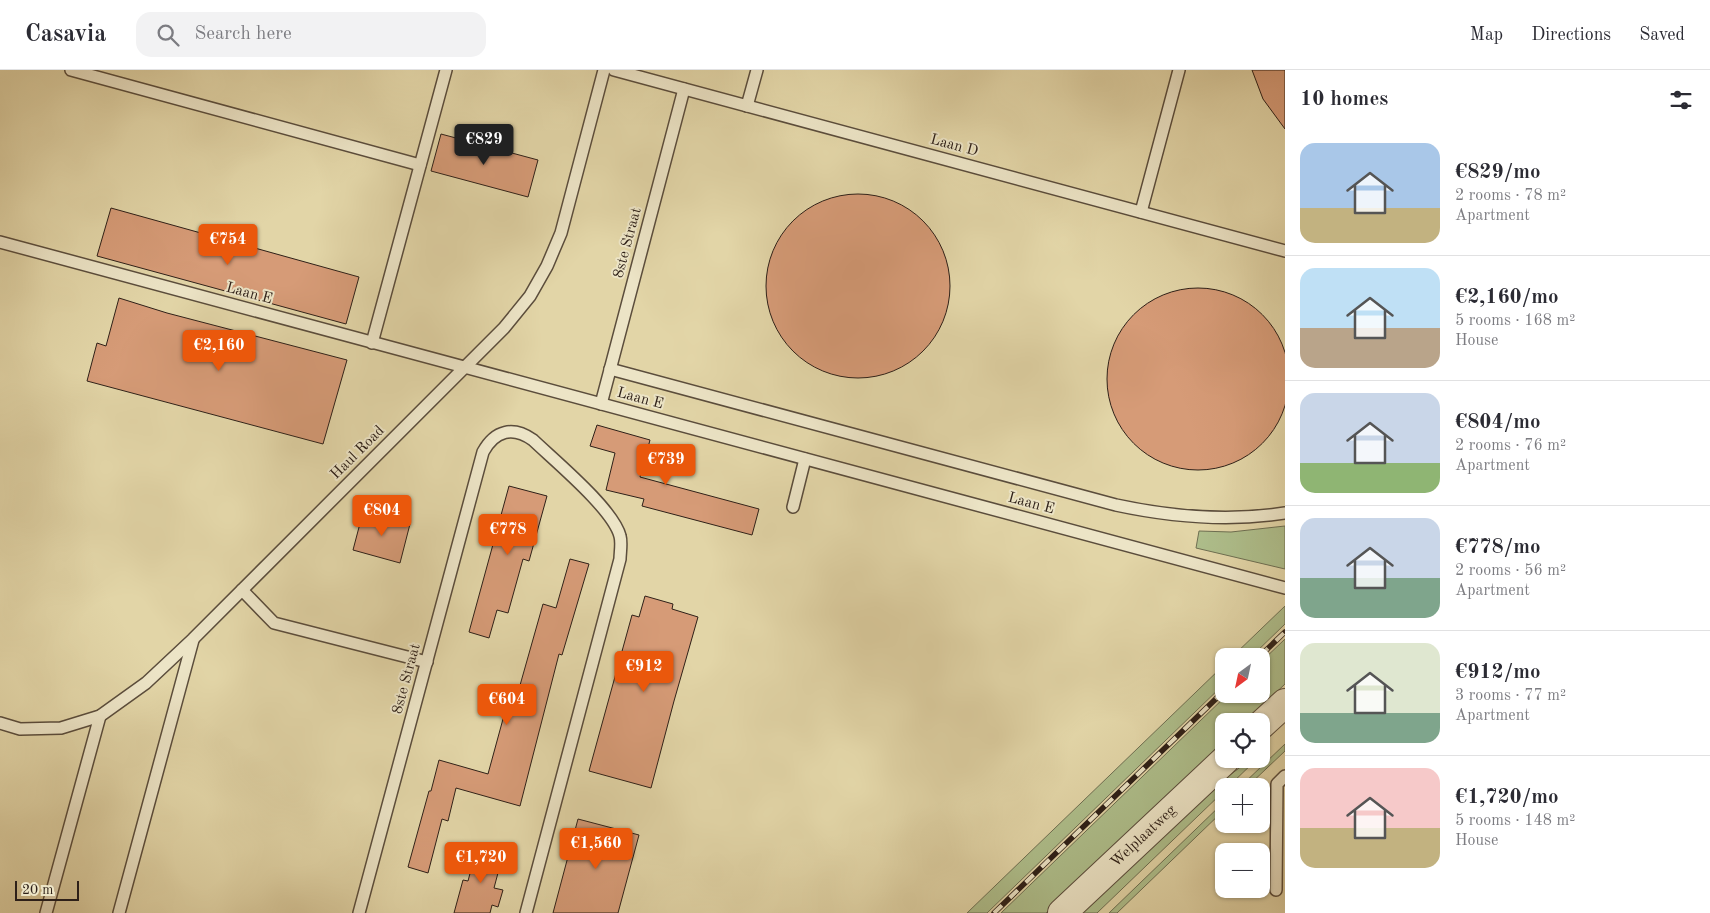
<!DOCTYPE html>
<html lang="en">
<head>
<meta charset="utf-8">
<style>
  :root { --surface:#fff; --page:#f2f2f3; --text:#2b2b33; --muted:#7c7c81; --line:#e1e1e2; --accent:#ea580c }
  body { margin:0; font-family:"Old Standard TT",serif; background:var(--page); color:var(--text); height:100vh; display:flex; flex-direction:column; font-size:19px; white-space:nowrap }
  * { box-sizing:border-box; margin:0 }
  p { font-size:16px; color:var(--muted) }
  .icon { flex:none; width:28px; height:28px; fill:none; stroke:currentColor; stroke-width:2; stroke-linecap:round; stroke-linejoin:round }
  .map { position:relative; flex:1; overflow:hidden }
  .side { display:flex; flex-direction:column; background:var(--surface); width:425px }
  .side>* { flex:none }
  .needle { width:32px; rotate:213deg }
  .tools { position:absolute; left:1215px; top:578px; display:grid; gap:10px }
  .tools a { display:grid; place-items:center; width:55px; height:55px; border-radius:10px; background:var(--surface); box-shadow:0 1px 4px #0004; font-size:25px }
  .scale { position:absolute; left:15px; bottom:12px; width:64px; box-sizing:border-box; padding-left:5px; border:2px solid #2e2018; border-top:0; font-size:14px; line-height:18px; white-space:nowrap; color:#2e2018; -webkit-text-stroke:4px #ece4c6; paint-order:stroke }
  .price { position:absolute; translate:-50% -42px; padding:0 11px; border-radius:5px; background:var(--accent); color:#fff; font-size:16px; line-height:32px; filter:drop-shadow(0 1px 2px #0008) }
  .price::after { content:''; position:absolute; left:50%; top:30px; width:15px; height:11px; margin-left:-8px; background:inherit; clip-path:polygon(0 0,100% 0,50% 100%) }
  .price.selected { background:#222; color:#fff }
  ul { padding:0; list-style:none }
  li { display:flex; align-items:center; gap:15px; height:125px; padding:0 15px }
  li+li { border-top:1px solid var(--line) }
  li span { display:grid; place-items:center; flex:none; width:140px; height:100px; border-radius:15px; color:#555 }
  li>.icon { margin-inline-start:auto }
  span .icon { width:60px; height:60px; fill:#fffc; stroke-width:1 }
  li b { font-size:21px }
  h2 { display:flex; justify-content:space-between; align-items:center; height:60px; padding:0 15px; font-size:21px }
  header { display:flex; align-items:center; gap:30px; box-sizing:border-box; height:70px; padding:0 25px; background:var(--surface); border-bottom:1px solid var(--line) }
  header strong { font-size:24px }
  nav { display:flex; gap:28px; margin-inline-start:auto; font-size:18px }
  .search { width:350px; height:45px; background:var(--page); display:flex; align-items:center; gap:12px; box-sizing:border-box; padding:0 18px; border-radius:15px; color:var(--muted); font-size:19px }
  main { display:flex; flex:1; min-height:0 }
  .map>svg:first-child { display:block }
</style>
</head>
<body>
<header>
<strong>Casavia</strong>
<div class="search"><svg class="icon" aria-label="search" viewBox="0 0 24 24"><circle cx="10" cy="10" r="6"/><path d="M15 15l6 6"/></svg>Search here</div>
<nav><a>Map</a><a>Directions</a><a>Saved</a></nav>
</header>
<main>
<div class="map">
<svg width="1285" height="843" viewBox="0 0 1285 843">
  <rect width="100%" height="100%" fill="#e2d5a7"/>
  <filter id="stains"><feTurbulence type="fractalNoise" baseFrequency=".004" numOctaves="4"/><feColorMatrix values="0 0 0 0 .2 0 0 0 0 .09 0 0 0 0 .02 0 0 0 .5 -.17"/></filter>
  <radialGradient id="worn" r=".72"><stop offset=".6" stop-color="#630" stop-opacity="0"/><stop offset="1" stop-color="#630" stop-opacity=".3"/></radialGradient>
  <!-- green -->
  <g fill="#aebe8b" stroke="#6e6f52">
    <path d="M1285 456V499L1196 478 1199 461 1231 462Z"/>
    <path d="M1285 536V554L1252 586H1233Z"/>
    <path d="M1285 569V614L1246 651H1224V673L1046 843H1001L1228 624H1261V592Z"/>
    <path d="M1224 595V614L987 843H967Z"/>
    <path d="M1285 674V681L1248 716H1241Z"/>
    <path d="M1251 689H1257L1229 716H1224V721L1097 843H1081L1189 736Z"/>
    <path d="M1224 732V740L1117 843H1109Z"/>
  </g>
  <!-- building -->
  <g fill="#d69b77" stroke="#2e2018">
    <path d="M1252 0H1285V59L1263 29Z"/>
    <path d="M441 64 538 90 528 127 431 101Z"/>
    <circle cx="858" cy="216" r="92"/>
    <path d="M111 138 359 207 346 254 97 186Z"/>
    <circle cx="1198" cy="309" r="91"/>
    <path d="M119 228 167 243 347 290 323 374 87 311 97 273 106 276Z"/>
    <path d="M597 355 650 370 640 407 759 439 752 465 642 436 644 429 606 420 615 383 590 376Z"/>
    <path d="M509 416 547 426 529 491 523 489 508 543 497 540 489 568 469 562Z"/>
    <path d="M363 442 410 454 400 493 353 480Z"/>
    <path d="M570 489 589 494 562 585 559 584 520 736 456 718 448 751 442 749 428 803 408 797 429 721H431L439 690 488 704 506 638 513 640 543 534 556 538Z"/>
    <path d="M645 526 673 534 672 539 698 547 674 631 651 718 589 701 632 545 639 547Z"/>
    <path d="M578 749 639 765 618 843H553Z"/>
    <path d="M477 777 503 784 494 818 503 820 498 837 492 835 490 843H454L463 810 468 811Z"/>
  </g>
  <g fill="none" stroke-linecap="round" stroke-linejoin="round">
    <!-- service casing -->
    <g stroke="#5b4d3c" stroke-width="14">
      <g id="service">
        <path d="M71 0 420 95"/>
        <path d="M614 0 1285 181"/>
        <path d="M747 36 757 0"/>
        <path d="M1141 142 1179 0"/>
        <path d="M0 172 1285 518"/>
        <path d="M372 273 446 0"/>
        <path d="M610 299 1116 435C1172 447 1228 452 1285 443"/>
        <path d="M601 334 684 19"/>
        <path d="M793 437 805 389"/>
        <path d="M242 520 274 553 427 592"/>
        <path d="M0 653 20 659 61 658 100 646 146 613 193 569 504 258 530 226 547 196 561 163 604 0"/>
        <path d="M1276 820 1277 714 1285 706"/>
        <path d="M46 843 100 646"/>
        <path d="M119 843 193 570"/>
        <path d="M359 843 483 382C495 360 513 356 533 370 555 391 613 439 620 466 622 473 620 483 620 489L526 843"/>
      </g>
    </g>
    <!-- tertiary casing -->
    <g stroke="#5b4d3c" stroke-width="30">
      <g id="tertiary">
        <path d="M1261 655 1285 633"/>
        <path id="s1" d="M1062 843 1226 689"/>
      </g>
    </g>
    <!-- service -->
    <use href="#service" stroke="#ece4c6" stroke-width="11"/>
    <!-- tertiary -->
    <use href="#tertiary" stroke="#ece4c6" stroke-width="28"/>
    <!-- rail casing -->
    <g stroke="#2e2018" stroke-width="5.5">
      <g id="rail">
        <path d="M1260 586 1285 562"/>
        <path d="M994 843 1224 621"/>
      </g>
    </g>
    <!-- rail -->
    <use href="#rail" stroke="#ece4c6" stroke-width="4" stroke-dasharray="11" stroke-linecap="butt"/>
  </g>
  <g text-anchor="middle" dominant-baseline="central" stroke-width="4" stroke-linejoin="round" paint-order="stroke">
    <!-- street labels -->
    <g font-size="15" fill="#2e2018" stroke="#ece4c6">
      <text transform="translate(954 76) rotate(15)">Laan D</text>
      <text transform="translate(628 173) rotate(-75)">8ste Straat</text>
      <text transform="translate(249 224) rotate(15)">Laan E</text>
      <text transform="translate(640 329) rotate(15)">Laan E</text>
      <text transform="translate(358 383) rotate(-45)">Haul Road</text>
      <text transform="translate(1031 434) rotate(15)">Laan E</text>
      <text transform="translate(407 609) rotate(-75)">8ste Straat</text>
      <text stroke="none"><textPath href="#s1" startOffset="112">Welplaatweg</textPath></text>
    </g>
  </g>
  <rect width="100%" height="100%" filter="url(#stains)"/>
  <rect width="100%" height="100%" fill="url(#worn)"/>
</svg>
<div class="tools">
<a><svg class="needle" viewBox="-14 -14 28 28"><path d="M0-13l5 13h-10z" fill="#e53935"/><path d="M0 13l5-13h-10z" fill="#7c7c81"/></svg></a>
<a><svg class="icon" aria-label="locate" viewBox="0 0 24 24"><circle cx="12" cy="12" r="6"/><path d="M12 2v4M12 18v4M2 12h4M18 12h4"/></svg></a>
<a>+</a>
<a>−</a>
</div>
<div class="scale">20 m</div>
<b class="price selected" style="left:484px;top:96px">€829</b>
<b class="price" style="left:228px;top:196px">€754</b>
<b class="price" style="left:219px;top:302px">€2,160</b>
<b class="price" style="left:666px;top:416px">€739</b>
<b class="price" style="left:382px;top:467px">€804</b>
<b class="price" style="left:508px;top:486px">€778</b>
<b class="price" style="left:644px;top:623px">€912</b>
<b class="price" style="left:507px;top:656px">€604</b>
<b class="price" style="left:596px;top:800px">€1,560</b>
<b class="price" style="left:481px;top:814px">€1,720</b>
</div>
<section class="side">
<h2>10 homes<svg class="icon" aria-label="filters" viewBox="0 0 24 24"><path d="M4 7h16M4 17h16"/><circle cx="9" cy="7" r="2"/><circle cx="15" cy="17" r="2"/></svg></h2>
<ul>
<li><span style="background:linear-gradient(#a9c7e8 65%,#c2b280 0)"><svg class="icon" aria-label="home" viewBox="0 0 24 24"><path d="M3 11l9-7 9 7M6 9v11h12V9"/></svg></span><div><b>€829/mo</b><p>2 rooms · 78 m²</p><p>Apartment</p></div></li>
<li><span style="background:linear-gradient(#bfe0f5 60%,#b9a48a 0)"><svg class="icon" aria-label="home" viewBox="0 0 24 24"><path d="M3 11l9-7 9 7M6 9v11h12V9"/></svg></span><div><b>€2,160/mo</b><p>5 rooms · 168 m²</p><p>House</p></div></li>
<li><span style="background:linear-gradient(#c9d6e8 70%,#8fb573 0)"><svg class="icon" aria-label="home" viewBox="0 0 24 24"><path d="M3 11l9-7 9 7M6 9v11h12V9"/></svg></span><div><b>€804/mo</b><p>2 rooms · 76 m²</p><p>Apartment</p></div></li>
<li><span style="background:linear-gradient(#c9d6e8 60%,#7fa58c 0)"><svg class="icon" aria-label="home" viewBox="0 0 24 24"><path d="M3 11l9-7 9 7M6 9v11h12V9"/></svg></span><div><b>€778/mo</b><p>2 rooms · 56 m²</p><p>Apartment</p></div></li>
<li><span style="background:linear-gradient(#dfe7d0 70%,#7fa58c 0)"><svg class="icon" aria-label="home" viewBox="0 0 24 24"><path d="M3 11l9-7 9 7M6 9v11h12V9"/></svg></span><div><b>€912/mo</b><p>3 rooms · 77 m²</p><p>Apartment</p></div></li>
<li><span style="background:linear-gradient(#f6c9c9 60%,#c2b280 0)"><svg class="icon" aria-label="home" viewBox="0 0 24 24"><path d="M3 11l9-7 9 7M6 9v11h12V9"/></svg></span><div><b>€1,720/mo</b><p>5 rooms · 148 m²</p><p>House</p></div></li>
</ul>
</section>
</main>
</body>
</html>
